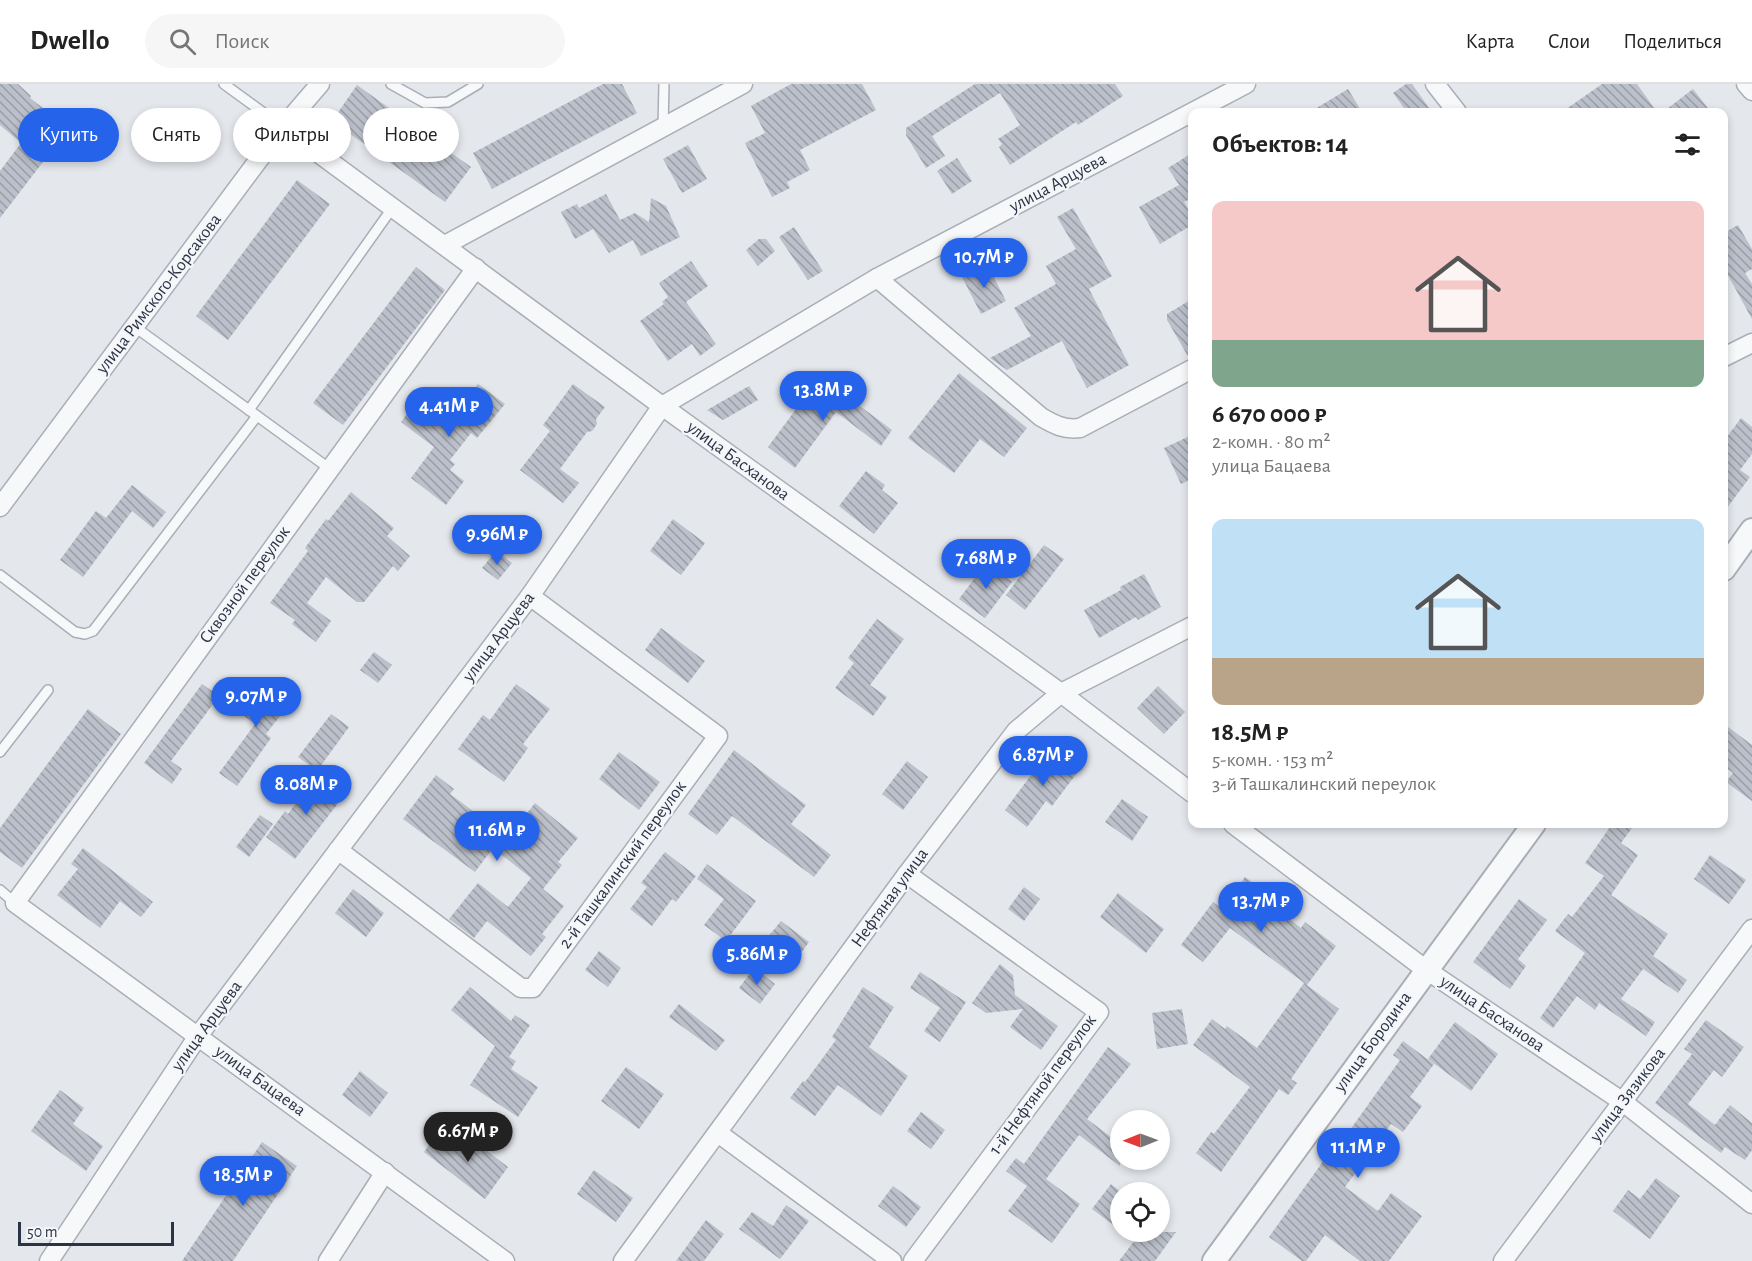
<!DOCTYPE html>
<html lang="ru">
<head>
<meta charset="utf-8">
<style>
  :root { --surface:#fff; --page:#f6f6f6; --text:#222; --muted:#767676; --line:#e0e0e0; --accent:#2563eb }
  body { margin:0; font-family:"Alegreya Sans",sans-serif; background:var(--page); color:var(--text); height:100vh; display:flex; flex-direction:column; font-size:22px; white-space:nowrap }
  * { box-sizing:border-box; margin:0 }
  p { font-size:20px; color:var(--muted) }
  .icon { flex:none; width:33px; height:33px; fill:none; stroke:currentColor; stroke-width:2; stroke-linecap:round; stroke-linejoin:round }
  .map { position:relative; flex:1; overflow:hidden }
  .drawer { position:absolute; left:1188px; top:24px; width:540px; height:720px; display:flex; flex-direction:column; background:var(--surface); border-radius:12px; box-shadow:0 3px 9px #0003 }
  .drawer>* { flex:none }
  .top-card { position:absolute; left:18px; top:24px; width:570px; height:54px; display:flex; gap:12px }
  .needle { width:39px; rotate:269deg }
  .buttons { position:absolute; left:1110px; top:1026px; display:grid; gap:12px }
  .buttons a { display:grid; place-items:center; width:60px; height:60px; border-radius:50%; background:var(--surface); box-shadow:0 3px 9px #0003; font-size:30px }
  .scale { position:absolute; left:18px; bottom:15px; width:156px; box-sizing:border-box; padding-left:6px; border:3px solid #2b3445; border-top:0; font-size:16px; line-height:21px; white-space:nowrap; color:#2b3445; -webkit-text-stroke:4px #f4f6f9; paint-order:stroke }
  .price { position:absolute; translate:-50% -51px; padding:0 14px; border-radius:21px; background:var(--accent); color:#fff; font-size:20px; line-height:39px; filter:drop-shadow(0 2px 3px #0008) }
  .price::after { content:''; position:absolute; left:50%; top:36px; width:18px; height:14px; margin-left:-9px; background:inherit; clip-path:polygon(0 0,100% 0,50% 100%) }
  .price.selected { background:#222; color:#fff }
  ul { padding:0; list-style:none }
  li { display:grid; align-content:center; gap:12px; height:318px; padding:0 24px }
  li span { display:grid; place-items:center; height:186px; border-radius:12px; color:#555 }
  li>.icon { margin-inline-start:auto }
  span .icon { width:108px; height:108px; fill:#fffc; stroke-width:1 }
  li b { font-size:26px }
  h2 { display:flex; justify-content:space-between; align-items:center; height:72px; padding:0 24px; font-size:26px }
  .chip { padding:0 21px; border-radius:27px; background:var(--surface); box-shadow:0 3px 9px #0003; font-size:21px; line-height:54px }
  .chip.selected { background:var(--accent); color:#fff }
  header { display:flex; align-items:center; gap:36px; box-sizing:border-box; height:84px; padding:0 30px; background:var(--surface); border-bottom:2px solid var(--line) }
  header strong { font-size:28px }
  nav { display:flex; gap:33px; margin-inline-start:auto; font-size:21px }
  .search { width:420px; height:54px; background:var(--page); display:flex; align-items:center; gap:15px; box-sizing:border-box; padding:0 21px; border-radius:33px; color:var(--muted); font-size:22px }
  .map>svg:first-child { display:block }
</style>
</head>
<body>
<header>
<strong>Dwello</strong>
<div class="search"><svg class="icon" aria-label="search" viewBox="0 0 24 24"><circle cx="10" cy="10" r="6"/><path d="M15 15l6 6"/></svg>Поиск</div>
<nav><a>Карта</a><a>Слои</a><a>Поделиться</a></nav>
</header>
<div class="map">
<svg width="1752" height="1177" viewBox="0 0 1752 1177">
  <defs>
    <pattern id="building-back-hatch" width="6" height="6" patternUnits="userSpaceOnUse" patternTransform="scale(1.5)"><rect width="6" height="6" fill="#bbc0ca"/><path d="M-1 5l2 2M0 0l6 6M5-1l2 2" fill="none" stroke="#989da6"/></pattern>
  </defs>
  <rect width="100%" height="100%" fill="#e4e7ec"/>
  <!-- building -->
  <g fill="url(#building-back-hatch)">
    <path d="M0 0H18L31 12 30 14 69 44 0 134V87L21 59 0 41Z"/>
    <path d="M603 0H622L637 29 492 105 473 69Z"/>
    <path d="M791 0H862L876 26 800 66 810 86 787 98 790 104 772 113 745 59 765 49 751 22Z"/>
    <path d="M975 0H1115L1123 12 1078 41 1076 38 1010 81 999 63 1002 60 998 55 1020 41 1000 9 932 52 945 72 926 84 906 51V44Z"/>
    <path d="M1406 0H1412L1432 28H1407L1393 9Z"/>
    <path d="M1602 0H1637L1657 28H1562Z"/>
    <path d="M357 1 471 83 445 118 332 37Z"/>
    <path d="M1348 5 1362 28H1310Z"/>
    <path d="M1693 5 1711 28H1663Z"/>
    <path d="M688 61 707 95 682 109 663 75Z"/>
    <path d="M1192 69V124L1188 116 1184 118 1192 132V141L1160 160 1139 123 1179 101 1168 84Z"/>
    <path d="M957 74 972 97 952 110 937 87Z"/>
    <path d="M297 96 330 120 228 256 196 232Z"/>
    <path d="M606 110 620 136 635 129 649 138 651 114 666 122 680 153 641 172 633 156 609 169 593 145 575 155 561 128 577 120 579 124Z"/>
    <path d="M1073 124 1112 192 1089 205 1129 281 1087 304 1062 257 1007 286 990 274 1031 252 1014 224 1056 200 1046 182 1076 165 1057 133Z"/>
    <path d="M1738 141 1752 165V185L1745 189 1752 200V235L1724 184V149Z"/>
    <path d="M794 143 823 187 808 196 779 153Z"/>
    <path d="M759 155H766L775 167 758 182 746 166Z"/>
    <path d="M691 177 708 202 686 218 716 260 700 272 692 260 668 277 640 237 664 220 662 218 668 213 659 199Z"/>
    <path d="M987 180 1006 217 981 230 962 193Z"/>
    <path d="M416 183 445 206 343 341 313 319Z"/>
    <path d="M1192 215V274H1189L1167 236V230Z"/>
    <path d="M959 289 1027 344 1004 373 980 355 954 389 908 354Z"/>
    <path d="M821 293 892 346 881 362 836 328 795 384 768 363 819 294Z"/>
    <path d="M478 300 505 320 477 354 471 349 450 376 455 380 450 386 464 397 446 421 411 394 434 363 401 338 420 312 449 334Z"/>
    <path d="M573 300 605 323 596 335 597 340 592 347 587 348 560 385 579 399 563 419 520 386 550 347 543 341Z"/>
    <path d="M749 302 758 316 723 336 707 326Z"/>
    <path d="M1741 334 1752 343V370L1740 386 1750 393 1724 428V357Z"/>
    <path d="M1192 351V395L1181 400 1164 364Z"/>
    <path d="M866 387 885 401 882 406 898 419 874 450 839 422Z"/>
    <path d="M132 401 166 428 153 444 132 427 83 493 60 476 96 427 106 434Z"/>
    <path d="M351 408 394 444 387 452 410 472 398 487 393 482 364 518H357L326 493 307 519 331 537 316 558 292 540 295 536 270 519 308 467 305 464 326 435 328 437Z"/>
    <path d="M673 435 705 459 681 491 650 467Z"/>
    <path d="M1044 461 1064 475 1025 526 1006 511Z"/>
    <path d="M496 467 512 479 498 496 482 484Z"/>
    <path d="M986 479 1012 498 985 534 959 515Z"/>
    <path d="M1144 490 1161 523 1138 536 1136 533 1099 554 1084 526 1121 506 1120 503Z"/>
    <path d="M877 535 904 555 870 601 887 613 873 632 835 604 854 579 848 574Z"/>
    <path d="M661 544 705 577 688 599 645 566Z"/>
    <path d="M374 568 392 581 378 599 360 586Z"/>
    <path d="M267 594 294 614 266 650 271 654 237 702 219 689 255 640 236 626 247 611 251 614Z"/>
    <path d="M202 600 219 612 171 677 182 685 172 700 144 679Z"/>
    <path d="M516 600 550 625 523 660 528 664 504 698 458 665 483 631 490 636Z"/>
    <path d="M1158 602 1185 628 1164 650 1137 624Z"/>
    <path d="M88 625 121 650 22 784 0 768V744Z"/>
    <path d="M331 630 349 643 317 687 298 673Z"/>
    <path d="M1724 640 1752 661V717L1726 698 1733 689 1724 682Z"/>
    <path d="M1052 663 1080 685 1052 722 1046 717 1027 743 1005 726Z"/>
    <path d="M734 666 806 721 791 740 831 771 814 793 732 732 717 751 688 730Z"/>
    <path d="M619 668 660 698 639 726 599 695Z"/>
    <path d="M907 677 928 693 903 726 882 710Z"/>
    <path d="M319 688 346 709 295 775 266 753 285 727 288 730Z"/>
    <path d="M436 691 454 705 450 710 508 753 535 719 578 754 558 778 562 781 543 805 564 822 542 850 546 853 531 872 487 837 474 854 449 835 478 799 508 823 531 794 493 764 475 788 403 735Z"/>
    <path d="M1122 715 1148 733 1132 757 1105 738Z"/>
    <path d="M260 731 273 740 249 773 236 763Z"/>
    <path d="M1612 740H1635L1621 759 1638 771 1611 811 1668 850 1653 872 1687 896 1678 909 1643 885 1621 915 1655 938 1646 952 1599 919 1595 926 1577 912 1553 944 1540 934 1585 869 1555 847 1568 830 1572 833 1604 792 1585 779Z"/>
    <path d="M83 764 153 818 141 833 120 817 100 844 57 811 78 785 71 780Z"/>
    <path d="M665 768 696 792 676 818 672 815 652 842 630 825 647 803 641 799Z"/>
    <path d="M1710 771 1746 796 1729 820 1694 795Z"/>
    <path d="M707 780 756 817 726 857 704 841 724 815 697 795Z"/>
    <path d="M1245 793 1260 804 1256 809 1301 844 1305 838 1336 862 1307 901 1230 844 1203 878 1181 861 1213 818 1221 824Z"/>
    <path d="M1024 803 1040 815 1024 837 1008 825Z"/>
    <path d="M353 805 384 829 366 853 335 829Z"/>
    <path d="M1118 809 1164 845 1146 869 1100 833Z"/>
    <path d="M1519 815 1547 836 1518 875 1526 882 1510 905 1473 878Z"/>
    <path d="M781 837 809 858 796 876 783 867 779 871 763 859Z"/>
    <path d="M599 867 621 884 608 903 585 886Z"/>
    <path d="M1000 880 1013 891 1015 911 1058 942 1041 966 1010 943 1023 925 986 929 972 919Z"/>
    <path d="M754 884 775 900 760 920 739 904Z"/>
    <path d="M920 888 966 918 940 958 924 947 940 924 910 904Z"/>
    <path d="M1304 899 1339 925 1291 995 1297 999 1288 1011 1279 1005 1221 1088 1196 1069 1211 1048 1214 1050 1250 1003 1193 961 1212 935 1225 945 1227 942 1257 964Z"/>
    <path d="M470 903 511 937 515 931 530 941 509 973 516 977 511 985 538 1003 518 1033 470 1001 495 962 451 926Z"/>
    <path d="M863 903 894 923 869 963 908 992 881 1032 838 1001 815 1032 790 1014 803 997 805 998 836 956 832 953Z"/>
    <path d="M679 920 725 956 716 967 669 933Z"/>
    <path d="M1182 925 1188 960 1157 965 1152 929Z"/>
    <path d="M1706 936 1744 963 1722 993 1714 986 1688 1020 1715 1041 1730 1021 1752 1039V1066L1745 1076 1725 1063 1721 1069 1655 1019 1692 970 1684 965Z"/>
    <path d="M1455 938 1498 970 1471 1007 1428 975Z"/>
    <path d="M1403 957 1434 980 1410 1013 1422 1022 1403 1048 1391 1040 1345 1103 1378 1127 1391 1109 1422 1132 1389 1177H1360L1325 1151 1306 1177H1302L1269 1153 1324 1076 1327 1078 1400 976 1393 971Z"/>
    <path d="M1108 963 1131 980 1087 1035 1120 1060V1082L1079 1051 1046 1095 1080 1120 1052 1159 1008 1127 1027 1102 1006 1087 1016 1074 1024 1080Z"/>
    <path d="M626 983 664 1010 639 1045 601 1017Z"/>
    <path d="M360 987 388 1009 370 1033 342 1011Z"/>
    <path d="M60 1006 84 1024 73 1040 103 1062 86 1087 31 1047Z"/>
    <path d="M921 1028 945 1046 931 1065 907 1047Z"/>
    <path d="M439 1047 461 1064 469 1053 508 1083 485 1115 424 1068Z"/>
    <path d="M262 1058 297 1082 233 1177H182Z"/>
    <path d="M594 1086 633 1114 616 1138 577 1110Z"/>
    <path d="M1656 1094 1680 1112 1650 1155 1613 1127 1628 1106 1640 1115Z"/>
    <path d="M1111 1100 1121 1108 1120 1146 1092 1125Z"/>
    <path d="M893 1102 921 1123 906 1143 878 1122Z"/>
    <path d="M786 1121 809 1137 780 1175 739 1145 752 1128 773 1142Z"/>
    <path d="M706 1136 724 1150 704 1177H676Z"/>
    <path d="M1141 1148H1176L1155 1177H1119Z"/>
  </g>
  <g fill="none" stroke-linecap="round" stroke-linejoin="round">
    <!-- service casing -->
    <g stroke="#a9aeb7" stroke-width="12">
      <g id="service">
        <path d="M224 0 283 43"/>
        <path d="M391 0 425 19 448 18 478 0"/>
        <path d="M663 43 664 0"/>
        <path d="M135 243 330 385"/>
        <path d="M249 326 393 123"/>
        <path d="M0 491 75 548 85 550 93 547 257 332"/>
        <path d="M0 668 48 606"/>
        <path d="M0 806 15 819"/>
      </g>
    </g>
    <!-- minor casing -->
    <g stroke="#a9aeb7" stroke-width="21">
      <g id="minor">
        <path d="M1435 0 1457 28"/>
        <path d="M1746 0 1752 7"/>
        <path d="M283 43 662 322 1061 609 1192 709"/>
        <path d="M445 161 743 0"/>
        <path d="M476 184 15 819 505 1177"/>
        <path d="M877 194 1041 333C1055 341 1064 346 1080 344L1192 285"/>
        <path d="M1724 273 1752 259"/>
        <path d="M0 423 283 43 320 0"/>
        <path d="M1233 740 1425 885 1623 1018 1752 1120"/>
        <path d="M338 766 521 904H533L718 652 530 512"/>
        <path d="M907 790 1099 928 913 1177"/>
        <path d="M718 1049 892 1177"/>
        <path d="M49 1177 198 952 530 512 662 322 877 194 1246 0"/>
        <path d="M328 1177 385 1088"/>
        <path d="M623 1177 907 790 1016 647 1061 609 1192 542"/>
        <path d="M1503 1177 1752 845"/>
      </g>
    </g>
    <!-- tertiary casing -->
    <g stroke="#a9aeb7" stroke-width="26">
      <g id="tertiary">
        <path d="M1724 485 1752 446"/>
        <path d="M1214 1177 1534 740"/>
      </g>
    </g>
    <!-- service -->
    <use href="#service" stroke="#f7f8fa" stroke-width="9"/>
    <!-- minor -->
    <use href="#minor" stroke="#f7f8fa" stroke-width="18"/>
    <!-- tertiary -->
    <use href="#tertiary" stroke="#f7f8fa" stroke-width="22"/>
  </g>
  <g text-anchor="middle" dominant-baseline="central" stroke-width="4.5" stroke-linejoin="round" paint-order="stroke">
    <!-- street labels -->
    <g font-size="18" fill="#2b3445" stroke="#f4f6f9">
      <text transform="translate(1058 99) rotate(-28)">улица Арцуева</text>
      <text transform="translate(159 210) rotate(-53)">улица Римского-Корсакова</text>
      <text transform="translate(738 377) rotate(36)">улица Басханова</text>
      <text transform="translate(245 501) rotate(-54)">Сквозной переулок</text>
      <text transform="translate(499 553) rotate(-53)">улица Арцуева</text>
      <text transform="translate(623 781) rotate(-54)">2-й Ташкалинский переулок</text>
      <text transform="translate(890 814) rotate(-54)">Нефтяная улица</text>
      <text transform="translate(1492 930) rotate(34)">улица Басханова</text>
      <text transform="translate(207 942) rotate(-54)">улица Арцуева</text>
      <text transform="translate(1373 958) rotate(-54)">улица Бородина</text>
      <text transform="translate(260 997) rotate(36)">улица Бацаева</text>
      <text transform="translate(1043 1001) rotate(-54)">1-й Нефтяной переулок</text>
      <text transform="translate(1628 1011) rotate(-53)">улица Зязикова</text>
    </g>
  </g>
</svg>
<div class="buttons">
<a><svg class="needle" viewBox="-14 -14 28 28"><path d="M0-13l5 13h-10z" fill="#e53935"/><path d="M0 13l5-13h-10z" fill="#767676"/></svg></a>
<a><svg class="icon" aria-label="locate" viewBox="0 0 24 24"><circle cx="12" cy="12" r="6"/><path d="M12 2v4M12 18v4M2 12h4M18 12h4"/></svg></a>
</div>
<div class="scale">50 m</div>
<b class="price" style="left:984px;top:205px">10.7M ₽</b>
<b class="price" style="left:823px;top:338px">13.8M ₽</b>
<b class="price" style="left:449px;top:354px">4.41M ₽</b>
<b class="price" style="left:497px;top:482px">9.96M ₽</b>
<b class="price" style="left:986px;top:506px">7.68M ₽</b>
<b class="price" style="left:256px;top:644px">9.07M ₽</b>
<b class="price" style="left:1043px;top:703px">6.87M ₽</b>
<b class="price" style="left:306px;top:732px">8.08M ₽</b>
<b class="price" style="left:497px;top:778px">11.6M ₽</b>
<b class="price" style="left:1261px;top:849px">13.7M ₽</b>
<b class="price" style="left:757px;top:902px">5.86M ₽</b>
<b class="price selected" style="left:468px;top:1079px">6.67M ₽</b>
<b class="price" style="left:1358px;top:1095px">11.1M ₽</b>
<b class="price" style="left:243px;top:1123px">18.5M ₽</b>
<div class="top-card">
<a class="chip selected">Купить</a>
<a class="chip">Снять</a>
<a class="chip">Фильтры</a>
<a class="chip">Новое</a>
</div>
<section class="drawer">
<h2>Объектов: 14<svg class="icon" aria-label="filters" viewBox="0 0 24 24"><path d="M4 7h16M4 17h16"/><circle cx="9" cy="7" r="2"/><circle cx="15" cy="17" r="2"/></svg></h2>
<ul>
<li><span style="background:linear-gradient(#f6c9c9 75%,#7fa58c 0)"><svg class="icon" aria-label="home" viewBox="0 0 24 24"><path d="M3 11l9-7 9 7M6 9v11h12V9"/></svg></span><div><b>6 670 000 ₽</b><p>2-комн. · 80 m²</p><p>улица Бацаева</p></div></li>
<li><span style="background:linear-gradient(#bfe0f5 75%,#b9a48a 0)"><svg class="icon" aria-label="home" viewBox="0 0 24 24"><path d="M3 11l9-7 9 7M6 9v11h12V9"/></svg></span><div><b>18.5M ₽</b><p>5-комн. · 153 m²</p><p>3-й Ташкалинский переулок</p></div></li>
</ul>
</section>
</div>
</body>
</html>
